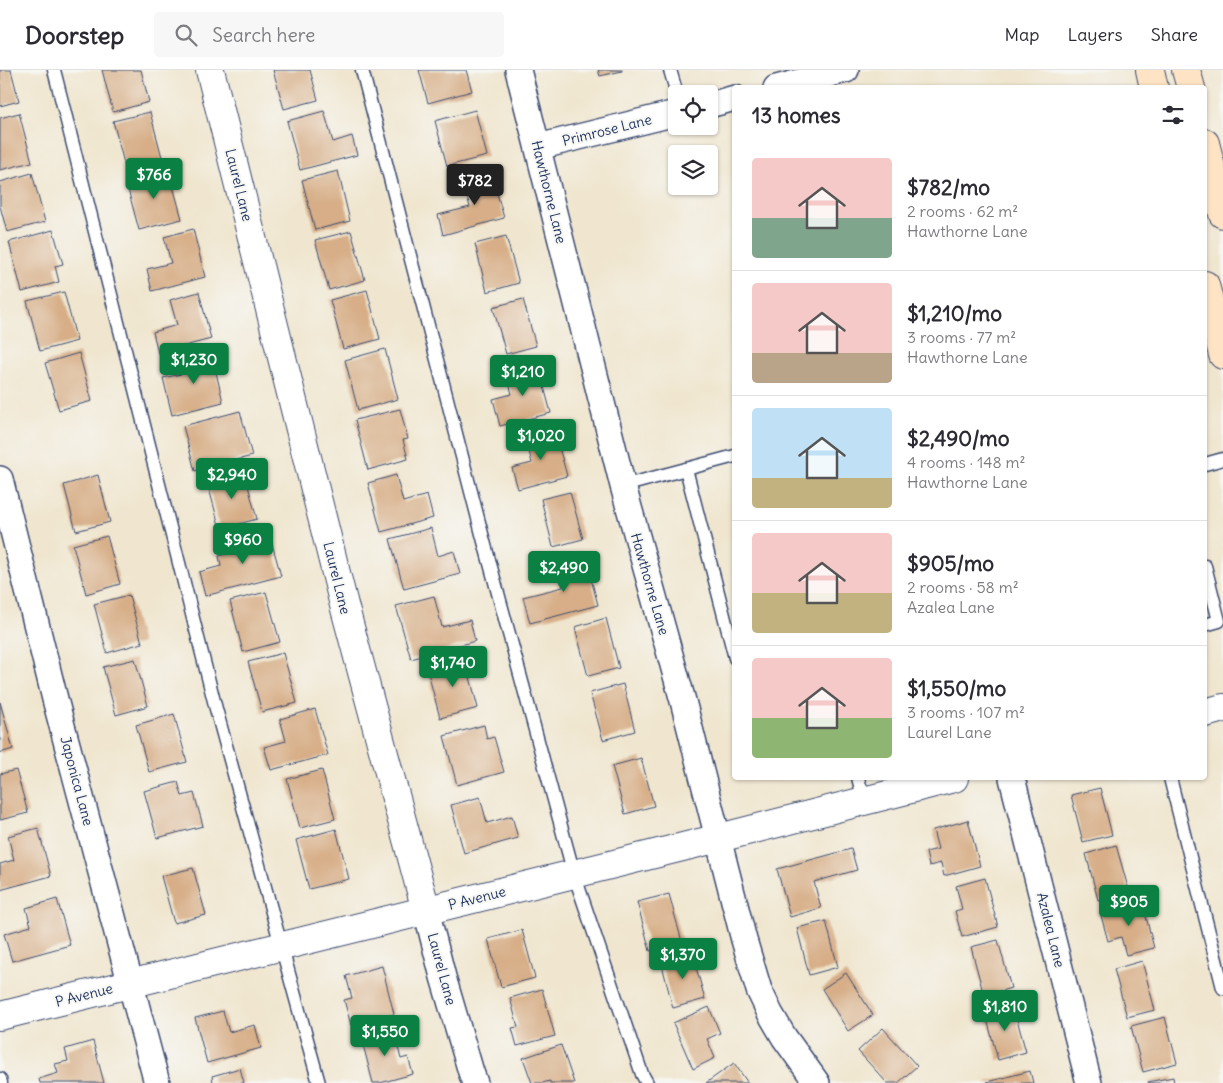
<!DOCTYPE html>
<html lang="en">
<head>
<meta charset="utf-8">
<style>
  :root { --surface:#fff; --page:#f7f7f7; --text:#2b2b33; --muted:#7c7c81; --line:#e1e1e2; --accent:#0b8043 }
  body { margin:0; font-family:Delius,sans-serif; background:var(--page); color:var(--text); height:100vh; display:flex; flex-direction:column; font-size:19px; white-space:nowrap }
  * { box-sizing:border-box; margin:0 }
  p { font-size:16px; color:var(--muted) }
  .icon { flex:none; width:28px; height:28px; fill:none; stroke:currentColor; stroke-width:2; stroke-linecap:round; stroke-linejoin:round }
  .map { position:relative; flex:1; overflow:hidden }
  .details { position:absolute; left:732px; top:15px; width:475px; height:695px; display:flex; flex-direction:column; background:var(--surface); border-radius:5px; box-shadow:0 1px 4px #0004 }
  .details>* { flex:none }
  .controls { position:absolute; left:668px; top:15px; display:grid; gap:10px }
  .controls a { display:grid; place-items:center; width:50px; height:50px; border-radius:5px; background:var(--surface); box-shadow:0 1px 4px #0004; font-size:25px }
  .price { position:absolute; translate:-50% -42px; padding:0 11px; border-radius:5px; background:var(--accent); color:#fff; font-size:16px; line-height:32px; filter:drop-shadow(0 1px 2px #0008) }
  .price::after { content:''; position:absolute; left:50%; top:30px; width:15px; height:11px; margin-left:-8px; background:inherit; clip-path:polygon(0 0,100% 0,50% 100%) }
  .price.on { background:#222; color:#fff }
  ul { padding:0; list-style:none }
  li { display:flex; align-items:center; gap:15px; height:125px; padding:0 20px }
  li+li { border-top:1px solid var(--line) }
  li span { display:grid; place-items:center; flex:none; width:140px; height:100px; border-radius:5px; color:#555 }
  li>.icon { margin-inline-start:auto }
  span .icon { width:60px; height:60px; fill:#fffc; stroke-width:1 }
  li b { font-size:21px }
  h2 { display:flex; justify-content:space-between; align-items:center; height:60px; padding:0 20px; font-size:21px }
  header { display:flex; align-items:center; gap:30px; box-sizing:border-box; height:70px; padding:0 25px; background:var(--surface); border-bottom:1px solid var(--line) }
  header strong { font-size:24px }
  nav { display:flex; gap:28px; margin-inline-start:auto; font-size:18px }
  .search { width:350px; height:45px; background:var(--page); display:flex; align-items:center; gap:12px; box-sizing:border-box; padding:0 18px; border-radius:5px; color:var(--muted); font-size:19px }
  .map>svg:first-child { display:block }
</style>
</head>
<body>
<header>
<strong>Doorstep</strong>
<div class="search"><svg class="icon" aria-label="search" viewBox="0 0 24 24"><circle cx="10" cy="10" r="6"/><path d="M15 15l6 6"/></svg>Search here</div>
<nav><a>Map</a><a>Layers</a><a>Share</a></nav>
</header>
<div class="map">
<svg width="1223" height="1013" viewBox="0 0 1223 1013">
  <rect width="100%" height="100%" fill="#f6f6f2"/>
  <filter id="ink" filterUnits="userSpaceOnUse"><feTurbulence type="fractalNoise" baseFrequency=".02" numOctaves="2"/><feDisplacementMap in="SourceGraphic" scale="10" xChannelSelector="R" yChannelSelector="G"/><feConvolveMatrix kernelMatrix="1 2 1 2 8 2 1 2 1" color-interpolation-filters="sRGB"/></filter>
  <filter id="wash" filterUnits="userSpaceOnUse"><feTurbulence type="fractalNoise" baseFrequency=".0096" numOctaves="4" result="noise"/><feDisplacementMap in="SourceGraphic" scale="20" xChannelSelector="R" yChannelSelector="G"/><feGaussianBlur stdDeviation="1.12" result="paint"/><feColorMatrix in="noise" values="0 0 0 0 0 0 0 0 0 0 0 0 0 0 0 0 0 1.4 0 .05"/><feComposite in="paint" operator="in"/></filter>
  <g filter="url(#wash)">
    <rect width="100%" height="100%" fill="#f0e6cf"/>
    <g id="blocks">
      <!-- building -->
      <g fill="#d7ae87">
        <path d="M0 0H11L19 31 0 36Z"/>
        <path d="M102 0H141L149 32 113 42Z"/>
        <path d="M273 0H310L318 30 284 39Z"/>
        <path d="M419 0H466L472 21 428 33Z"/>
        <path d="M598 0H622V1L600 6Z"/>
        <path d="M475 40 487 86 447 96 435 51Z"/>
        <path d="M324 41 333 72 352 66 357 85 300 100 287 51Z"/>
        <path d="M150 42 163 91 126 101 113 51Z"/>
        <path d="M19 43 32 92 0 100V48Z"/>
        <path d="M169 101 182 149 139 160 126 112Z"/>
        <path d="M338 101 350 151 315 160 302 110Z"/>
        <path d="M491 102 504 148 443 165 438 145 470 137 462 109Z"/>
        <path d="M32 103 45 152 7 162 0 136V112Z"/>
        <path d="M193 159 205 207 152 221 147 199 171 193 164 167Z"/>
        <path d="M53 160 63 194 55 196 59 212 22 222 9 172Z"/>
        <path d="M351 161 365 210 329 220 315 170Z"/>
        <path d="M506 166 519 213 487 222 475 174Z"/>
        <path d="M367 220 380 269 343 279 330 230Z"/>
        <path d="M64 222 77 271 40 281 27 231Z"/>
        <path d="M199 222 211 269 158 283 153 262 177 255 170 230Z"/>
        <path d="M523 229 536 276 506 284 493 237Z"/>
        <path d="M385 279 398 329 358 340 345 290Z"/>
        <path d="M211 281 223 332 172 345 163 308 181 304 177 290Z"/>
        <path d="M79 283 92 331 59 340 45 293Z"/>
        <path d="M538 294 551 343 500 356 493 329 512 324 506 302Z"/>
        <path d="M400 339 408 369 403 370 408 389 368 400 355 350Z"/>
        <path d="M240 341 252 386 195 401 183 356Z"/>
        <path d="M554 359 567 406 518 419 512 398 532 393 525 366Z"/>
        <path d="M244 401 257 449 220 459 207 411Z"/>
        <path d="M98 405 110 452 76 461 64 415Z"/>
        <path d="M396 405 403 432 427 425 433 448 381 462 368 413Z"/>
        <path d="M570 422 583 469 553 477 541 429Z"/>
        <path d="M431 458 438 486 454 481 460 504 404 519 390 469Z"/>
        <path d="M268 459 281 506 205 526 199 502 221 496 219 486 242 480 239 467Z"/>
        <path d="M107 466 120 514 86 524 73 475Z"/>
        <path d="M585 486 598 535 530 553 523 527 563 517 557 494Z"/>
        <path d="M266 522 280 572 243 582 230 531Z"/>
        <path d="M129 525 142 573 107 583 94 534Z"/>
        <path d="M434 526 442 557 470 550 475 571 411 589 396 536Z"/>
        <path d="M606 548 619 598 588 606 575 557Z"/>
        <path d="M283 583 297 633 262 642 248 592Z"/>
        <path d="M465 588 478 638 440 648 427 599Z"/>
        <path d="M135 589 148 636 116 645 103 597Z"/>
        <path d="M623 614 635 661 603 670 590 623Z"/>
        <path d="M0 632 13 679 0 683Z"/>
        <path d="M315 639 328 685 271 700 264 677 286 671 280 649Z"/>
        <path d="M174 644 187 692 149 702 136 655Z"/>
        <path d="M484 655 487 669 494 667 504 702 457 715 444 666Z"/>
        <path d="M641 688 654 736 625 744 612 696Z"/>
        <path d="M16 700 28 743 0 750V704Z"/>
        <path d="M322 700 335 749 300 758 287 709Z"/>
        <path d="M178 712 182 726 194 723 203 756 157 768 144 721Z"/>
        <path d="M1100 718 1112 765 1083 772 1071 725Z"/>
        <path d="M480 727 487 753 512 746 518 768 464 783 451 735Z"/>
        <path d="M968 750 980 796 944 806 941 793 929 796 926 782 938 779 933 760Z"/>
        <path d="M38 758 51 806 0 820V794L14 790 8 766Z"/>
        <path d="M336 759 349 809 309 819 296 770Z"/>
        <path d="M1116 775 1129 821 1098 830 1086 784Z"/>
        <path d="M851 779 857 800 814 812 821 838 790 847 777 799Z"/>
        <path d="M193 798 206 845 174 853 161 806Z"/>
        <path d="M985 808 998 857 962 867 955 841 962 839 956 816Z"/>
        <path d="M669 824 682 872 650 881 637 832Z"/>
        <path d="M57 829 70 875 12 891 4 864 31 856 26 838Z"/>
        <path d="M1142 831 1154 878 1126 885 1121 867 1108 871 1100 842Z"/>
        <path d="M826 851 838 897 809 905 797 858Z"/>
        <path d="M522 860 535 908 501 917 488 869Z"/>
        <path d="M998 870 1011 918 984 926 971 877Z"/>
        <path d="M692 883 705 929 673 938 661 891Z"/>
        <path d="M1142 891 1155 940 1127 947 1114 899Z"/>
        <path d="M382 896 394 944 351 955 344 930 352 928 346 906Z"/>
        <path d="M846 903 873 945 848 961 822 919Z"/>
        <path d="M542 919 555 966 517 976 512 958 518 957 510 928Z"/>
        <path d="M1013 935 1026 982 998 990 985 942Z"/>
        <path d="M709 937 720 963 707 969 715 988 693 999 673 953Z"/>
        <path d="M223 941 229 962 255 955 261 978 207 993 195 948Z"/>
        <path d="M1165 947 1177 993 1143 1002 1131 956Z"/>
        <path d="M393 958 401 989 408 987 413 1004 380 1013H373L361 967Z"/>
        <path d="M883 958 917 996 898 1013H887L858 981Z"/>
        <path d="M93 971 104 1013H40L39 1009 58 1003 55 994 68 991 65 979Z"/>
        <path d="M561 975 574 1013H550V1011L542 1013H532L523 988Z"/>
        <path d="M734 993 748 1013H706Z"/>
        <path d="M240 998 244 1013H213L212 1006Z"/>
        <path d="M1030 1001 1033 1013H987V1012Z"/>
        <path d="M1173 1007 1174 1013H1148V1012Z"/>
      </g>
    </g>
  </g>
  <g filter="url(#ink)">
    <use href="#blocks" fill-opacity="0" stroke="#3b4a6f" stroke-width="1"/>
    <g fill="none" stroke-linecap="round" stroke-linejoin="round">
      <!-- service casing -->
      <g stroke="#3b4a6f" stroke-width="15">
        <g id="service">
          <path d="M54 0 216 639 319 1013"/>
          <path d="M362 0 482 464 574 804 642 1004 647 1013"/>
          <path d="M670 0 677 24"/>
          <path d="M1205 394 1223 389"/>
          <path d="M686 399 735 386"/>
          <path d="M623 416 686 399 735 588"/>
          <path d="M1205 496 1219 551 1205 555"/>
          <path d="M858 708 864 730"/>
          <path d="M1170 708 1223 918"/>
          <path d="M0 1009 1 1013"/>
        </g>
      </g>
      <!-- minor casing -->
      <g stroke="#3b4a6f" stroke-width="28">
        <g id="minor">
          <path d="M518 0 623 416 683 631 744 870 759 920 770 943 784 967 817 1013"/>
          <path d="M776 18 846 0"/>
          <path d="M709 35 735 28"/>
          <path d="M538 77 676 43"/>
          <path d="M0 409 56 633 157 1013"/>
          <path d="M1012 708 1089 1013"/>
          <path d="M426 840 443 907 471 1002 475 1013"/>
        </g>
      </g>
      <!-- tertiary casing -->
      <g stroke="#3b4a6f" stroke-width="30">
        <g id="tertiary">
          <path d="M210 0 344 535 426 840"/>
          <path d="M1205 643 1223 638"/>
          <path d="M0 946 719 768 954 708"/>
        </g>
      </g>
      <!-- secondary casing -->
      <g stroke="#3b4a6f" stroke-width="30">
        <g id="secondary">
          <path d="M1150 0 1154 18"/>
          <path d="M1186 0 1191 18"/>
          <path d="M1205 73 1223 144"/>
          <path d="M1205 215 1223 285"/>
        </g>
      </g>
      <!-- service -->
      <use href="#service" stroke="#fff" stroke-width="12"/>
      <!-- minor -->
      <use href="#minor" stroke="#fff" stroke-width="25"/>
      <!-- tertiary -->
      <use href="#tertiary" stroke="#fff" stroke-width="28"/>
      <!-- secondary -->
      <use href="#secondary" stroke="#fee4c5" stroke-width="28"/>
    </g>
  </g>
  <g text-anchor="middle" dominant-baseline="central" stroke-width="4" stroke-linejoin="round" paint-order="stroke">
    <!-- street labels -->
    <g font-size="14" fill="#1b2f5e" stroke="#f6f6f2">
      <text transform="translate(607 60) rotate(-14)">Primrose Lane</text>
      <text transform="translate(239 115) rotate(76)">Laurel Lane</text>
      <text transform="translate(549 122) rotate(76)">Hawthorne Lane</text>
      <text transform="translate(337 508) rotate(76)">Laurel Lane</text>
      <text transform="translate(650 514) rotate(74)">Hawthorne Lane</text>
      <text transform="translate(77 711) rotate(75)">Japonica Lane</text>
      <text transform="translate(477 828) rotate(-14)">P Avenue</text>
      <text transform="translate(1051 860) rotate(76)">Azalea Lane</text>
      <text transform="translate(442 899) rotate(75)">Laurel Lane</text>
      <text transform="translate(84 925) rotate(-14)">P Avenue</text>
    </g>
  </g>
</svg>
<div class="controls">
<a><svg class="icon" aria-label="locate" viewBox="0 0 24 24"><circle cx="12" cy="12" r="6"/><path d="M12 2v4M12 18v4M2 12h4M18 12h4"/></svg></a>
<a><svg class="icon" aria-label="layers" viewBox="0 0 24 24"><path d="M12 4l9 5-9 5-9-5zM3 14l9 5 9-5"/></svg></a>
</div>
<b class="price" style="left:154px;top:130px">$766</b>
<b class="price on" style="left:475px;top:136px">$782</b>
<b class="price" style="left:194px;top:315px">$1,230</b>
<b class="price" style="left:523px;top:327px">$1,210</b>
<b class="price" style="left:541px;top:391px">$1,020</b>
<b class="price" style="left:232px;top:430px">$2,940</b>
<b class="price" style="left:243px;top:495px">$960</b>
<b class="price" style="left:564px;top:523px">$2,490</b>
<b class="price" style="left:453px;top:618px">$1,740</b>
<b class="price" style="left:1129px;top:857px">$905</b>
<b class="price" style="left:683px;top:910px">$1,370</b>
<b class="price" style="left:1005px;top:962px">$1,810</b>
<b class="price" style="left:385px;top:987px">$1,550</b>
<section class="details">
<h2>13 homes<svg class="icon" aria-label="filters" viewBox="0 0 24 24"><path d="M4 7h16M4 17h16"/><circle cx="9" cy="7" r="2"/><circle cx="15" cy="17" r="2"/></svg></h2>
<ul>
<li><span style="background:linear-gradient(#f6c9c9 60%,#7fa58c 0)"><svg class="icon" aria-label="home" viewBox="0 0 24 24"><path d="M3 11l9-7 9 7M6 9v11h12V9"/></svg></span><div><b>$782/mo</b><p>2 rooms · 62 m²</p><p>Hawthorne Lane</p></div></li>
<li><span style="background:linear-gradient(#f6c9c9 70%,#b9a48a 0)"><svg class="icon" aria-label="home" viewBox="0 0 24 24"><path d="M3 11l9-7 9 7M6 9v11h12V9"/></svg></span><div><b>$1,210/mo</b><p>3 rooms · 77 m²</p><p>Hawthorne Lane</p></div></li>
<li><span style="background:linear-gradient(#bfe0f5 70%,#c2b280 0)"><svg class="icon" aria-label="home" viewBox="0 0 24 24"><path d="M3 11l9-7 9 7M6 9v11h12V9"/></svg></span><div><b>$2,490/mo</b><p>4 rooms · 148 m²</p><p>Hawthorne Lane</p></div></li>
<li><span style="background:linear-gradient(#f6c9c9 60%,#c2b280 0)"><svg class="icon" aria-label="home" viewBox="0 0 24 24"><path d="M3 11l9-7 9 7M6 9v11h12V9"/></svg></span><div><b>$905/mo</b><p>2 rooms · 58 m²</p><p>Azalea Lane</p></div></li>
<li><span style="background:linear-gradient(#f6c9c9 60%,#8fb573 0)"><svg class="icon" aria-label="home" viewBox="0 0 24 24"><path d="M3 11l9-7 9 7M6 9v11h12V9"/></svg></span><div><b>$1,550/mo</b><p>3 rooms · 107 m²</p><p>Laurel Lane</p></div></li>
</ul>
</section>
</div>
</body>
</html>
